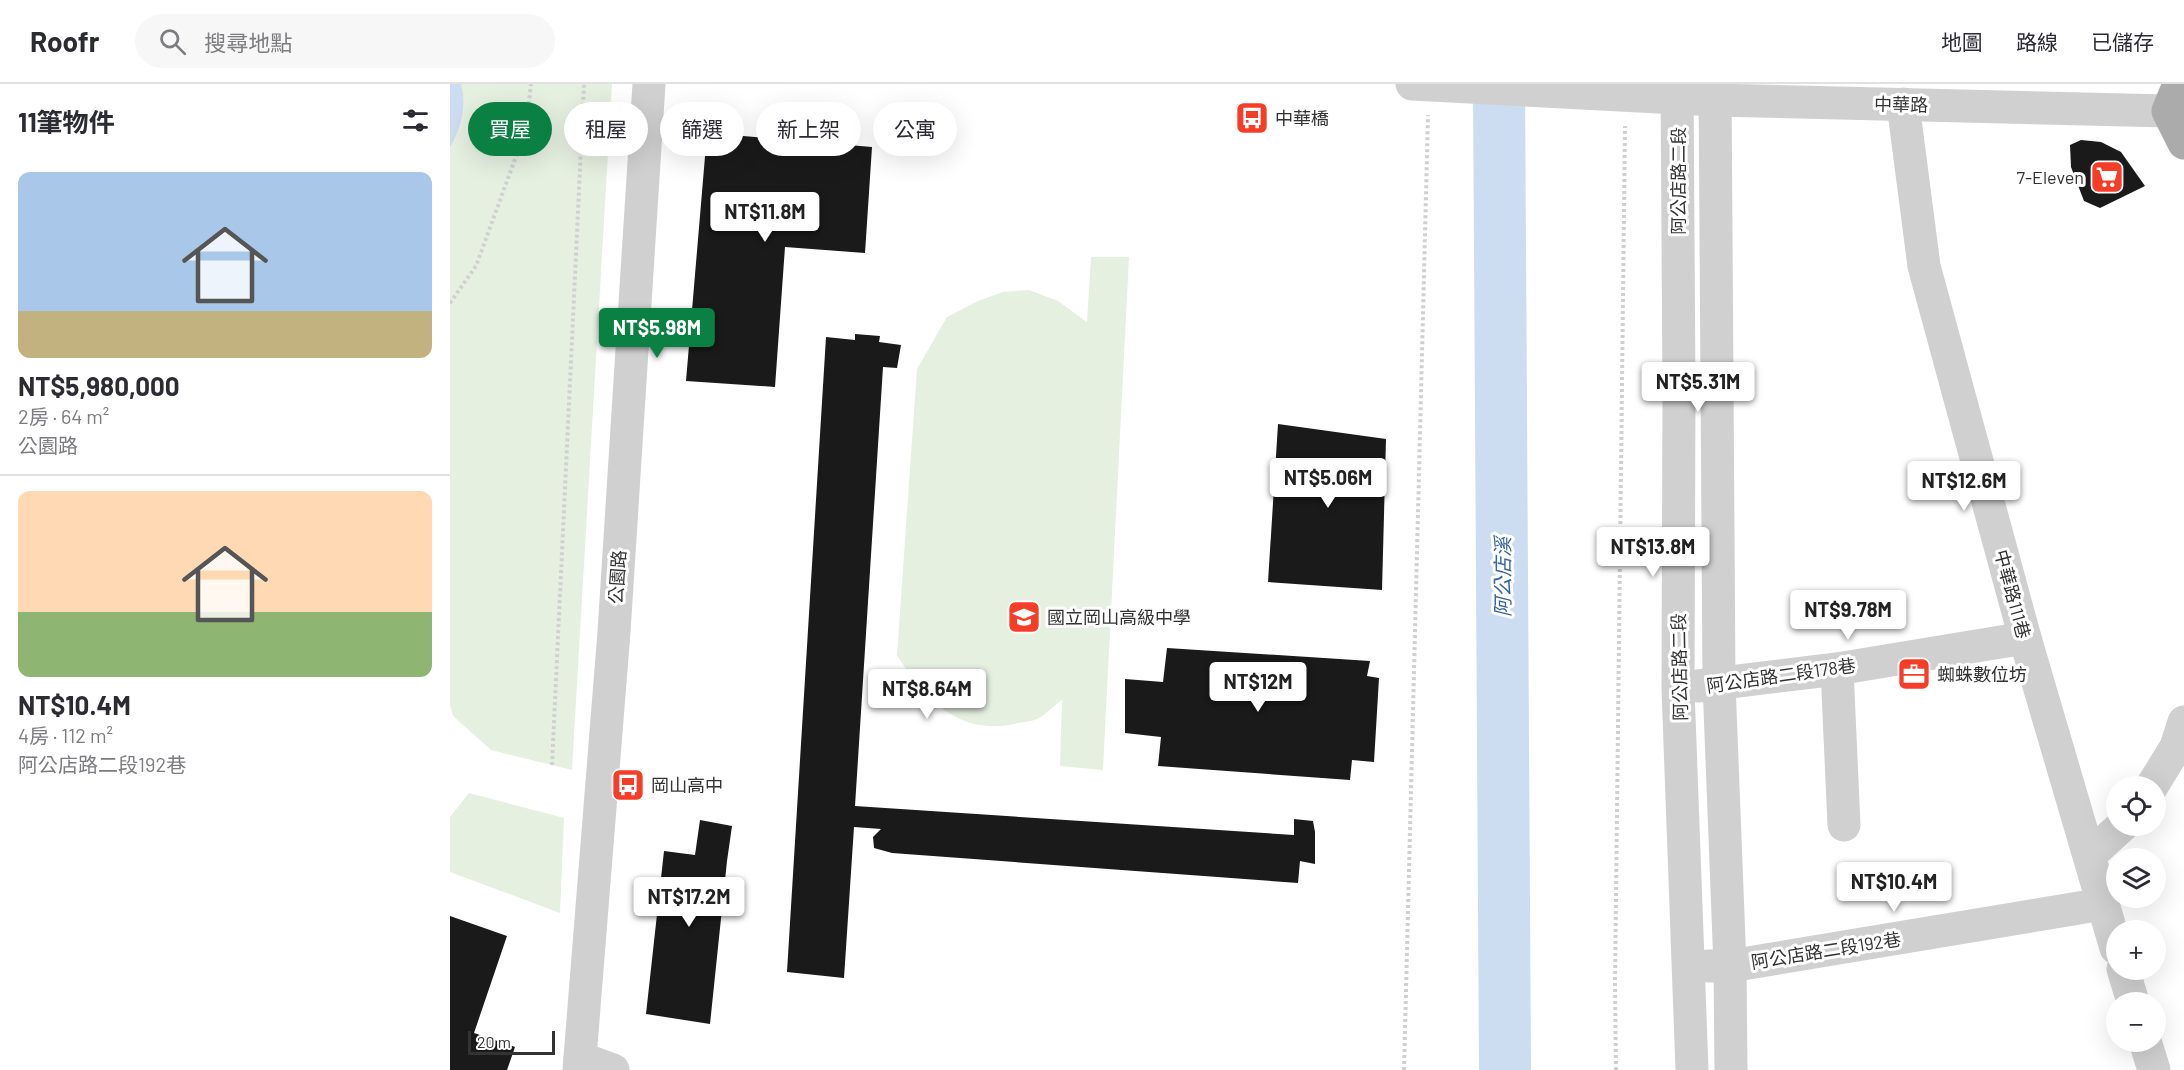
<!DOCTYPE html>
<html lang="zh-TW">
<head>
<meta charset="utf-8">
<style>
  :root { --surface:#fff; --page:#f7f7f7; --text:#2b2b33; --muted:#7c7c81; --line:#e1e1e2; --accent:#0b8043 }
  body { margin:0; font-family:Barlow,"Noto Sans TC",sans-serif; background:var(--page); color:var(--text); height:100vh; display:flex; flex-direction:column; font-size:22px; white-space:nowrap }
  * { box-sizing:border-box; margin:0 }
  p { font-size:20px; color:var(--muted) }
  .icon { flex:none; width:33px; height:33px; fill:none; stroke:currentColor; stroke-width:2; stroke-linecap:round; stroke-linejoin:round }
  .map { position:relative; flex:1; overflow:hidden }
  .details { display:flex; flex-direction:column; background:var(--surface); width:450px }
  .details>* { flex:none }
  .top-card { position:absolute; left:18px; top:18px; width:570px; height:54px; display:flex; gap:12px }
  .buttons { position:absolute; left:1656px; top:692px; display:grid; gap:12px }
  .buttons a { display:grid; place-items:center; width:60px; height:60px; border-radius:50%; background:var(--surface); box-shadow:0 6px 24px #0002; font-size:30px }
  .scale { position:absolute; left:18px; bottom:15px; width:87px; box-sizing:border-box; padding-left:6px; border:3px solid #333; border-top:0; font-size:16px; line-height:21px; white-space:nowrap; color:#333; -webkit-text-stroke:4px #fff; paint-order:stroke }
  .price { position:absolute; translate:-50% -51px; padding:0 14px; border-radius:6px; background:#fff; color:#222; font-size:20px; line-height:39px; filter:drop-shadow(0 2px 3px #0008) }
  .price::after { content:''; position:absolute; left:50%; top:36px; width:18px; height:14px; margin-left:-9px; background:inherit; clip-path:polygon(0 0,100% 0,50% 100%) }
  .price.current { background:var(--accent); color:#fff }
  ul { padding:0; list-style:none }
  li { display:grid; align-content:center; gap:12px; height:318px; padding:0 18px }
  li+li { border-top:2px solid var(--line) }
  li span { display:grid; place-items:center; height:186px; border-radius:12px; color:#555 }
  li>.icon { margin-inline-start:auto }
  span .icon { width:108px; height:108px; fill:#fffc; stroke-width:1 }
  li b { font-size:26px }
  h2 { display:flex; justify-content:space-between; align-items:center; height:72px; padding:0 18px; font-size:26px }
  .pill { padding:0 21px; border-radius:27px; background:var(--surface); box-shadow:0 6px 24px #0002; font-size:21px; line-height:54px }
  .pill.current { background:var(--accent); color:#fff }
  header { display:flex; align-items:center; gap:36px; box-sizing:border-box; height:84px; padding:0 30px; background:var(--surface); border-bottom:2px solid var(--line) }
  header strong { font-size:28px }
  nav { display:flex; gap:33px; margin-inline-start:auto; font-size:21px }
  .search { width:420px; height:54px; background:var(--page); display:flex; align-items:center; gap:15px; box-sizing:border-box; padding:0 21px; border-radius:33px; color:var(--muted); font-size:22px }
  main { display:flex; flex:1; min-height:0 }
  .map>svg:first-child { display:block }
</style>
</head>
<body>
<header>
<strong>Roofr</strong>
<div class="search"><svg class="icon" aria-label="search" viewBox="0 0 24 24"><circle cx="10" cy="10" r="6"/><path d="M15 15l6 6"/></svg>搜尋地點</div>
<nav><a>地圖</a><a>路線</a><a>已儲存</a></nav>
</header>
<main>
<section class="details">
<h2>11筆物件<svg class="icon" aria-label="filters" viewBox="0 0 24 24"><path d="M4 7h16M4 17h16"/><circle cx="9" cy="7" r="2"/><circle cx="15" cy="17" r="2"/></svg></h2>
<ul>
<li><span style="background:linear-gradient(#a9c7e8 75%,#c2b280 0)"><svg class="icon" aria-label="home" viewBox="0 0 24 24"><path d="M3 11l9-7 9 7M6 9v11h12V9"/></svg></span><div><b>NT$5,980,000</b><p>2房 · 64 m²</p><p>公園路</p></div></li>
<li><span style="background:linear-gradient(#ffd9b3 65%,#8fb573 0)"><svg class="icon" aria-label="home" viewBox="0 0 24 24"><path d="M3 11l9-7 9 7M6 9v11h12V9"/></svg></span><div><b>NT$10.4M</b><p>4房 · 112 m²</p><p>阿公店路二段192巷</p></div></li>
</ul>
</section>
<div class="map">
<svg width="1734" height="986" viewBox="0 0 1734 986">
  <rect width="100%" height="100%" fill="#fff"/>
  <!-- green -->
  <g fill="#e6f0e1">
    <path d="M0 0H162L122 686 41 666 3 632 0 621Z"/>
    <path d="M641 173H679L653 686 610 682 612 616C604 621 596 631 587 635 580 638 571 638 564 640 509 652 473 614 447 571L467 285 497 233 528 217 553 208 579 206 608 217 637 238Z"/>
    <path d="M19 709 114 734 110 829 0 788V733Z"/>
  </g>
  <!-- water -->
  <path fill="#ccdcf1" d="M0 0H11C17 21 11 45 0 63Z"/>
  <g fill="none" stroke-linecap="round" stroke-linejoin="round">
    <!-- river -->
    <path stroke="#ccdcf1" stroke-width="52" d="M1049 0 1055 986"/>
  </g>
  <!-- building -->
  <g fill="#1a1a1a">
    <path d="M257 49 422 63 415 169 335 163 325 303 236 297Z"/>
    <path d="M1631 56 1651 58 1671 68 1695 102 1650 124 1634 117 1621 83 1620 61Z"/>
    <path d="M405 250 430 252 429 258 451 261 447 284 433 283 405 722 844 751V735L863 737 865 748V780L850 777 848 799 442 769 424 764 423 753 431 745 404 743 394 894 337 888 376 253 405 256Z"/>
    <path d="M828 340 936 355 932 506 818 498Z"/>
    <path d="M717 564 920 577 917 592 929 594 924 678 902 676 900 696 708 682 711 653 675 649V595L713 598Z"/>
    <path d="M250 736 282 742 277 777 260 940 196 930 214 767 245 771Z"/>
    <path d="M0 832 57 852 24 949 65 963 57 986H0Z"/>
  </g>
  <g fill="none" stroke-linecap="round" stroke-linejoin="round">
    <!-- path -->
    <g stroke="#d0d0d0" stroke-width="4" stroke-dasharray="3 3" stroke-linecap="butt">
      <path d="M0 219 26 182 76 45 81 0"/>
      <path d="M102 681 134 0"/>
      <path d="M954 986 978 31"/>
      <path d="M1166 986 1165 901 1175 42"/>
    </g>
    <!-- minor -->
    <g stroke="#d0d0d0" stroke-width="33">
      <path d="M962 0 1265 16 1718 27"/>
      <path d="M1227 0 1229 305 1228 605 1242 986"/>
      <path d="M1265 0 1269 599 1280 882 1281 986"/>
      <path d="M1453 20 1474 182 1575 554 1666 864"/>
      <path d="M1387 585 1394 741"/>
      <path d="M1248 602 1387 585 1575 554"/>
      <path d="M1702 702 1726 663 1734 638"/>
      <path d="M1640 771 1673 741"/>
      <path d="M1258 882H1280L1653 820"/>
      <path d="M1673 885 1683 918"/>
      <path d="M1695 957 1704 986"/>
      <path d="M130 974 163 986"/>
      <path d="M129 986 164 548 199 0"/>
    </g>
    <!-- major -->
    <path stroke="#ababab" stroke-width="33" d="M1729 0 1718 27 1734 59"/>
  </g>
  <!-- icons -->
  <defs>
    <g id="bus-square" transform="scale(1.725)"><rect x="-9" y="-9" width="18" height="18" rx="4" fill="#f63d28" stroke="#fff"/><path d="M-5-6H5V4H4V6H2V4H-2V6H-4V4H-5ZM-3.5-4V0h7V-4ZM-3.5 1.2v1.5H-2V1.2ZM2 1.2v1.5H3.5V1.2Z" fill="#fff"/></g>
    <g id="supermarket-square" transform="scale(1.725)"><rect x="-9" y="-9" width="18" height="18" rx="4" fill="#f63d28" stroke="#fff"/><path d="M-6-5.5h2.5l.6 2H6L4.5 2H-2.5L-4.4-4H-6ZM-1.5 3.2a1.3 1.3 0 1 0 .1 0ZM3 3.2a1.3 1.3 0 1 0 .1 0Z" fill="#fff"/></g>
    <g id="school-square" transform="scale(1.725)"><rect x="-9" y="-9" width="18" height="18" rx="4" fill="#f63d28" stroke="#fff"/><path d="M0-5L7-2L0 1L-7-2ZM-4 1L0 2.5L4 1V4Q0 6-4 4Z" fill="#fff"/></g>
    <g id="office-square" transform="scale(1.725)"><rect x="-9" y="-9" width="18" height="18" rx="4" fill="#f63d28" stroke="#fff"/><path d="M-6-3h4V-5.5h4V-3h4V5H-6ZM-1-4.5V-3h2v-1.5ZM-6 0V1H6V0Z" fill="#fff"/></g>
  </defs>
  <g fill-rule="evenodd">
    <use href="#bus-square" x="802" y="34"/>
    <use href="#supermarket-square" x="1657" y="93"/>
    <use href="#school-square" x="574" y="533"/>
    <use href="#office-square" x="1464" y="590"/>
    <use href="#bus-square" x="178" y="701"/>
  </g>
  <g text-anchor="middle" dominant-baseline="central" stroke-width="6" stroke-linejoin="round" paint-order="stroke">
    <!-- street labels -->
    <g font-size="18" fill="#333" stroke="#fff">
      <text transform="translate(1451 20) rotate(1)">中華路</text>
      <text transform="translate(1228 97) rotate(-90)">阿公店路二段</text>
      <text transform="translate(167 493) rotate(-86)">公園路</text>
      <text transform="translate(1563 510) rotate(75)">中華路111巷</text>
      <text transform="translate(1229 583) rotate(-91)">阿公店路二段</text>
      <text transform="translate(1331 591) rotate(-8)">阿公店路二段178巷</text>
      <text transform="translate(1376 866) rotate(-9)">阿公店路二段192巷</text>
    </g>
    <!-- poi labels -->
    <g font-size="18" fill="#333" stroke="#fff" text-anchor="start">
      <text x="825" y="34">中華橋</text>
      <text x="1634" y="93" text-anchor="end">7-Eleven</text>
      <text x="597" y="533">國立岡山高級中學</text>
      <text x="1487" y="590">蜘蛛數位坊</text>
      <text x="201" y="701">岡山高中</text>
    </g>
    <!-- water labels -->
    <g font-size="20" font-style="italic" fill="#37649f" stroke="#fff">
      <text transform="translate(1052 493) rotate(-90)">阿公店溪</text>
    </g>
  </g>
</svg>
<div class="buttons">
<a><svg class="icon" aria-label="locate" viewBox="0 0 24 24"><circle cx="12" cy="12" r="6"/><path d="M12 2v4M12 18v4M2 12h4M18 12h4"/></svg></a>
<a><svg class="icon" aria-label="layers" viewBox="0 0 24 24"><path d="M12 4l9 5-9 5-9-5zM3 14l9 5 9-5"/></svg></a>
<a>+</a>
<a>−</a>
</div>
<div class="scale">20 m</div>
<b class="price" style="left:315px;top:159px">NT$11.8M</b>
<b class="price current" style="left:207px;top:275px">NT$5.98M</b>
<b class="price" style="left:1248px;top:329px">NT$5.31M</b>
<b class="price" style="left:878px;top:425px">NT$5.06M</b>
<b class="price" style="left:1514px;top:428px">NT$12.6M</b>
<b class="price" style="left:1203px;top:494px">NT$13.8M</b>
<b class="price" style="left:1398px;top:557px">NT$9.78M</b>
<b class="price" style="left:808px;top:629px">NT$12M</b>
<b class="price" style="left:477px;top:636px">NT$8.64M</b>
<b class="price" style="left:1444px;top:829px">NT$10.4M</b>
<b class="price" style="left:239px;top:844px">NT$17.2M</b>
<div class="top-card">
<a class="pill current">買屋</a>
<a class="pill">租屋</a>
<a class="pill">篩選</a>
<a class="pill">新上架</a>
<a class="pill">公寓</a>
</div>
</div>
</main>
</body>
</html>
